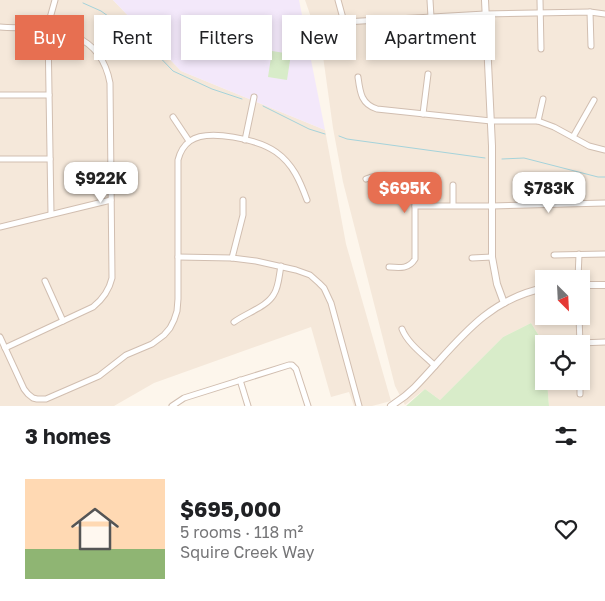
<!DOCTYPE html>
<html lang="en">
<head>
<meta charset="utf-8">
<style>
  :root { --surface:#fff; --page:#f6f6f6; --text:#202124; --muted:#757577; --accent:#e76f51 }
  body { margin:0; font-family:"Golos Text",sans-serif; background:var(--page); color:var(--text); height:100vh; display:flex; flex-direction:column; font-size:19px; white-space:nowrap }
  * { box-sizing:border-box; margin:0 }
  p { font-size:16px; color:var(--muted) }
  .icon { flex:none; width:28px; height:28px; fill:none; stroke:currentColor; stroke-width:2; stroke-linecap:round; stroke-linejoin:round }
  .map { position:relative; height:406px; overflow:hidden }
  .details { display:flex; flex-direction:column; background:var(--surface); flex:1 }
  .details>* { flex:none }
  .banner { position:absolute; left:15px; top:15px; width:575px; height:45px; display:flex; gap:10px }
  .needle { width:32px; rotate:156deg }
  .buttons { position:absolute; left:535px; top:270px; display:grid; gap:10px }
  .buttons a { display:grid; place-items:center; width:55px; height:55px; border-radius:0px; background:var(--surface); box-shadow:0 2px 8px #0003; font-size:25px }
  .price { position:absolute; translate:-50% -42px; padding:0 11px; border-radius:10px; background:#fff; color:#222; font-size:16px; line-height:32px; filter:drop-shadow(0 1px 2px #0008) }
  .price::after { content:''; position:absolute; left:50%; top:30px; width:15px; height:11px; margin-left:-8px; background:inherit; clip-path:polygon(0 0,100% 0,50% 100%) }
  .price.selected { background:var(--accent); color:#fff }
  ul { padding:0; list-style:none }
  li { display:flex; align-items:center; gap:15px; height:125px; padding:0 25px }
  li span { display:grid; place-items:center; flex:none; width:140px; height:100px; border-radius:0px; color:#555 }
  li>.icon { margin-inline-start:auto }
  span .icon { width:60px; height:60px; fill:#fffc; stroke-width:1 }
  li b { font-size:21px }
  h2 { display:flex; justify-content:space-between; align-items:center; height:60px; padding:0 25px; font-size:21px }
  .tag { padding:0 18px; border-radius:0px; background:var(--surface); box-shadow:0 2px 8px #0003; font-size:18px; line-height:45px }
  .tag.selected { background:var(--accent); color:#fff }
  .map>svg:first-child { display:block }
</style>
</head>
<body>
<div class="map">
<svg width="605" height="406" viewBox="0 0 605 406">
  <rect width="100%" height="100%" fill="#fdf6ec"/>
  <!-- residential -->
  <g fill="#f5e8da" fill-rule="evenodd">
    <path d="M0 0H113L181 71 325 130 346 244 391 401 372 406H354L349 392 331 397 311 327 154 383 114 406H0Z"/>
    <path d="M305 0H605V406H549L547 381H581V344H544L531 323 503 337 440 400 425 389 405 405 395 386 343 182 333 128 322 49ZM544 279H581V316H544Z"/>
  </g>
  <!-- education -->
  <path fill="#f3e8fa" d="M113 0H299L325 130 181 71Z"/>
  <!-- green -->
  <g fill="#d8ecc9">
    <path d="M272 51 291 54 287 80 268 77Z"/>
    <path d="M531 323 544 344V381H547L549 406H406L425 389 440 400 503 337Z"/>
  </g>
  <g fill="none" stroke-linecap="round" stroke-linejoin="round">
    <!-- stream -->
    <g stroke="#a5d3da" stroke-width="1">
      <path d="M83 3 101 11 147 44 173 71 212 89 242 99"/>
      <path d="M263 106 309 129 325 134"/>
      <path d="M339 136 347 139 485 158"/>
      <path d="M502 159 524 158 598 177H605"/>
    </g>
    <!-- minor casing -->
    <g stroke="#d1beb0" stroke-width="7">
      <g id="minor">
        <path d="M338 0 344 22 485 14 590 12 605 14"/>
        <path d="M430 0 431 17"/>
        <path d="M540 0 541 49"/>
        <path d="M590 12 591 46"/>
        <path d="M0 27C46 30 99 24 110 83L112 278C109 291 103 299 93 307L5 348"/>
        <path d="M396 27V19"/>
        <path d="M358 77C360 92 361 104 377 109L491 121H538L554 127 589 146 605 150"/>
        <path d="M0 95H49"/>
        <path d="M423 114 428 74"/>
        <path d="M173 117 189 141"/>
        <path d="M538 121 543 99"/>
        <path d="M573 137 594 100"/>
        <path d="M245 140 254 97"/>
        <path d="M0 159H50"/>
        <path d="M366 179C383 172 408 174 415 194V259C409 269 400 268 389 267"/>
        <path d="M453 185V205"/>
        <path d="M415 206H492L605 203"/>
        <path d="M51 214 48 31 50 18 55 0"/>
        <path d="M0 227 111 200"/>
        <path d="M554 255 605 254"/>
        <path d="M178 257 232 258 256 261 296 270 310 275 319 283 324 288 331 303 359 406"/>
        <path d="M232 258 243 215V200"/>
        <path d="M472 258 492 257"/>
        <path d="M578 279 579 254"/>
        <path d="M45 281 63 321"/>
        <path d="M579 316 580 344"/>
        <path d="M234 322C246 313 267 307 274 294 279 286 279 275 281 266"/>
        <path d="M402 329C408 344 424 355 435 366"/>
        <path d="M0 337 24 389 28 394 33 398 37 399H46L99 376 126 355 152 344 164 335 170 328 174 320 177 311 178 299V160C180 152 183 146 190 141 208 128 259 140 276 152 293 164 300 181 307 200"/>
        <path d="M580 343 605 342"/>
        <path d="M240 380 248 406"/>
        <path d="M580 381V394"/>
        <path d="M172 406 184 398 289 365H292L296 369 308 406"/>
      </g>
    </g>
    <!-- tertiary casing -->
    <g stroke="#d1beb0" stroke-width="8">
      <g id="tertiary">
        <path d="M485 0 492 146V257L497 284 504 303"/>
        <path d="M581 285H605"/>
        <path d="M391 406 405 396 414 388C455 346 482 301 544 288"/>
      </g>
    </g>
    <!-- minor -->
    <use href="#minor" stroke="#fff" stroke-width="5"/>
    <!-- tertiary -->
    <use href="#tertiary" stroke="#fff" stroke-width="6"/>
  </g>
</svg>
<div class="buttons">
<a><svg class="needle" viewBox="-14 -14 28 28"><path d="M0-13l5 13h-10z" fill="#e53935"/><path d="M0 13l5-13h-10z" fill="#757577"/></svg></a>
<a><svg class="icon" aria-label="locate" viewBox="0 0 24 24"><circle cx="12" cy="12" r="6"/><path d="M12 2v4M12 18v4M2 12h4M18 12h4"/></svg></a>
</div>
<b class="price" style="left:101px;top:204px">$922K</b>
<b class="price selected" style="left:405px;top:214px">$695K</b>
<b class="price" style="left:549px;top:214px">$783K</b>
<div class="banner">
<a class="tag selected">Buy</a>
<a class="tag">Rent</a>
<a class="tag">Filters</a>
<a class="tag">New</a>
<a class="tag">Apartment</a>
</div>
</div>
<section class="details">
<h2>3 homes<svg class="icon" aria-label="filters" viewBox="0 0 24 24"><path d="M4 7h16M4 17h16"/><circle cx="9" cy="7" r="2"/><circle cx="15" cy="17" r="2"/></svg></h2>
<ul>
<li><span style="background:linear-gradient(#ffd9b3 70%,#8fb573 0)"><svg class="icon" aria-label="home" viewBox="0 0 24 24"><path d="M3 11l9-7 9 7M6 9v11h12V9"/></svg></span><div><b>$695,000</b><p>5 rooms · 118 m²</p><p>Squire Creek Way</p></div><svg class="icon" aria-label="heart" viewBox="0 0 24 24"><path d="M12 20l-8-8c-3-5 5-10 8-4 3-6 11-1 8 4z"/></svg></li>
</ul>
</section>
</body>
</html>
